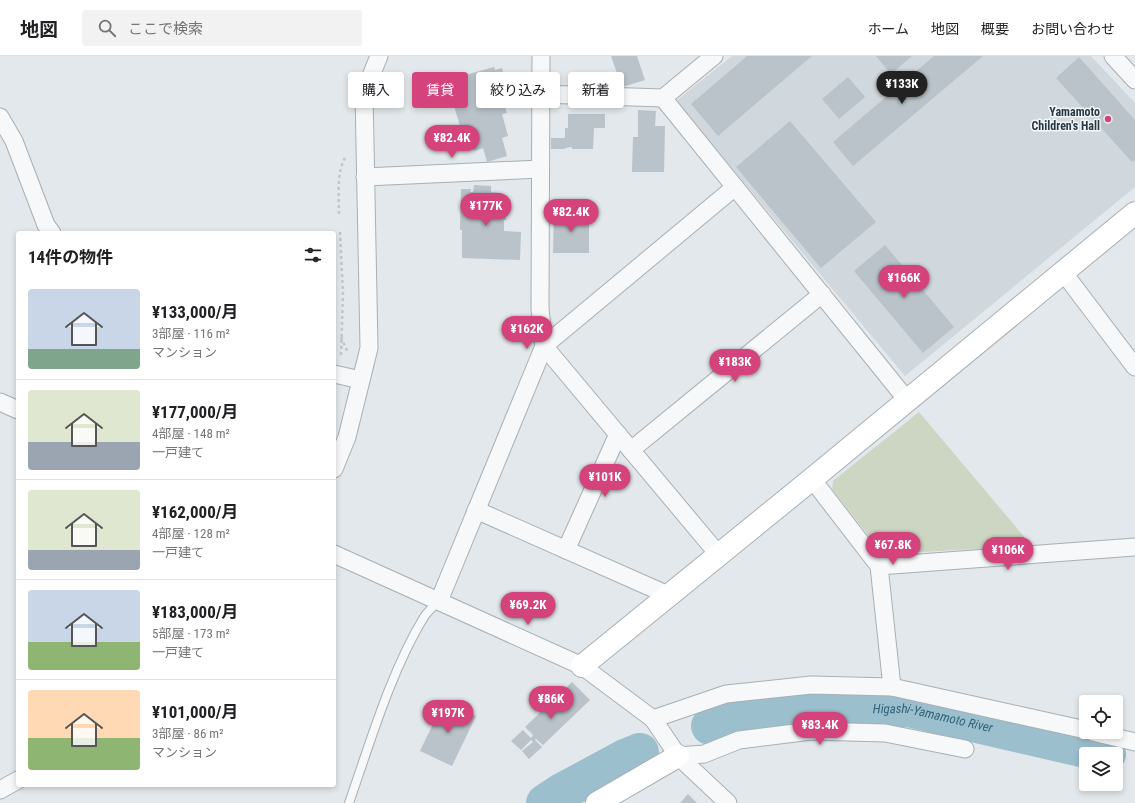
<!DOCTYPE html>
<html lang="ja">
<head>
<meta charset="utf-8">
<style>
  :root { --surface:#fff; --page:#f2f2f2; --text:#202124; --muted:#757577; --line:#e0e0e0; --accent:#d4437b }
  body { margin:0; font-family:"Roboto Condensed","Noto Sans JP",sans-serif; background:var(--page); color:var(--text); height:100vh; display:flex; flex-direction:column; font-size:15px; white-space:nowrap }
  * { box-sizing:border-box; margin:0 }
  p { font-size:13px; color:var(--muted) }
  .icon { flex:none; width:22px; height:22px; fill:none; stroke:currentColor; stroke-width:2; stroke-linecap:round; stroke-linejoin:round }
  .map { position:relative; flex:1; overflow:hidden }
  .drawer { position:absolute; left:16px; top:175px; width:320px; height:556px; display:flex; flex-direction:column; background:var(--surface); border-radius:4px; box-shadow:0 2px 6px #0003 }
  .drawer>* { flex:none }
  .banner { position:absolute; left:348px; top:16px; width:380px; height:36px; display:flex; gap:8px }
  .fabs { position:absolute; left:1079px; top:639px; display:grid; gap:8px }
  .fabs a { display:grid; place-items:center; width:44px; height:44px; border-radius:4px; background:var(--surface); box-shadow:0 2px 6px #0003; font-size:20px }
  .price { position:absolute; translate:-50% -34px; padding:0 9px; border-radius:14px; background:var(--accent); color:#fff; font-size:13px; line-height:26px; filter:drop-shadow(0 1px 2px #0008) }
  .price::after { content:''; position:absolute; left:50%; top:24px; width:12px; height:9px; margin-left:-6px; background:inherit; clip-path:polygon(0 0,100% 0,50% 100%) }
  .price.selected { background:#222; color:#fff }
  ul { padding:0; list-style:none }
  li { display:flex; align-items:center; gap:12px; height:100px; padding:0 12px }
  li+li { border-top:1px solid var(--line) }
  li span { display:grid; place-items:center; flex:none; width:112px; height:80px; border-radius:4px; color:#555 }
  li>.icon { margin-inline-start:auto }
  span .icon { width:48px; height:48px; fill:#fffc; stroke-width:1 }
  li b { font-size:17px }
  h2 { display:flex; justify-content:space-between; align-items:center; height:48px; padding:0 12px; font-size:17px }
  .pill { padding:0 14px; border-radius:4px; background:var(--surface); box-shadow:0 2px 6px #0003; font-size:14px; line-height:36px }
  .pill.selected { background:var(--accent); color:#fff }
  header { display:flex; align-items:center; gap:24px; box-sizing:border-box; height:56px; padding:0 20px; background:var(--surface); border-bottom:1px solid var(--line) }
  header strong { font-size:19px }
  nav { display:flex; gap:22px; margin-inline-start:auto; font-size:14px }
  .search { width:280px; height:36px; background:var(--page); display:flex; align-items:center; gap:10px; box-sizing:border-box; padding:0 14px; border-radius:4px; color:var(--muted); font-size:15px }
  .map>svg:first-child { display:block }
</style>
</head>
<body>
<header>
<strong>地図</strong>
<div class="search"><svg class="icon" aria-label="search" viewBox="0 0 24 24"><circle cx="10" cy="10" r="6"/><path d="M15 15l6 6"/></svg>ここで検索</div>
<nav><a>ホーム</a><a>地図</a><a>概要</a><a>お問い合わせ</a></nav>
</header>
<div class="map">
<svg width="1135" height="747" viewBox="0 0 1135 747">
  <rect width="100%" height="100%" fill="#e2e8eb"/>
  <!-- built -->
  <path fill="#d0d8dd" d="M732 0H1091L1135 47V131L905 320 676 45Z"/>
  <!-- green -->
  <path fill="#ccd6c3" d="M919 356 1032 490 883 498 832 433 833 425Z"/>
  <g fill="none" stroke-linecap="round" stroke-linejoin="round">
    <!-- river -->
    <g stroke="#9cbfcd" stroke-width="38">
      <path id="s1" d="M710 670 731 663 782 653 908 652 1107 698"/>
      <path d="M545 747 560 737 625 702 640 696"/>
    </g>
  </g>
  <!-- building -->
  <g fill="#b9c3c9">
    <path d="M611 0H637L645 24 622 31Z"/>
    <path d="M747 0H812L718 80 691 48Z"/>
    <path d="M876 0H912L891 18Z"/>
    <path d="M934 0H983L853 110 833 86Z"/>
    <path d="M1079 1 1135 64V104L1132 106 1056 22Z"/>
    <path d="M494 11 495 14 502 12 509 37 496 41 497 44 503 42 507 57 502 58 508 80 502 82 507 100 487 106 483 92 474 95 466 69 460 70 448 30 457 27 455 22Z"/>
    <path d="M848 21 865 41 839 63 822 43Z"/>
    <path d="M638 54 656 55 655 70H665L664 116H632L633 81H638Z"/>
    <path d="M568 58H605V72H594L593 93H572V91L565 92V93H551V82H565V72H568Z"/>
    <path d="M790 65 876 166 821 212 736 111Z"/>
    <path d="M474 129 491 130V136L501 137V145H499L498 149H506V164H504V175L521 176 520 204 462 202V174H460L461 133H471L470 136H473Z"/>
    <path d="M554 156H589V197H553Z"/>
    <path d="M885 189 954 271 923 297 854 215Z"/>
    <path d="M572 626 590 644 543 689 536 683 535 684 542 691 529 703 522 695 533 686 531 684 521 694 511 685 523 674 531 682 533 679 525 671Z"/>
    <path d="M444 645 476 660 452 710 420 695Z"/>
    <path d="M688 738 697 747H680Z"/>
  </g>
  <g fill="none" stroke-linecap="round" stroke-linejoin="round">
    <!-- lane casing -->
    <g stroke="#a7b0b6" stroke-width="10">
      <path id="lane" d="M349 747C370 687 391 615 424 561 428 555 434 550 439 545"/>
    </g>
    <!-- street casing -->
    <g stroke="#a7b0b6" stroke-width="19">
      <g id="street">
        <path d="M541 0 540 253 544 290 718 498"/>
        <path d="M1113 0 1135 24"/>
        <path d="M541 38 663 42 714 0"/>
        <path d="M663 42 907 344"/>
        <path d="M0 61 14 85 46 169 52 177"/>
        <path d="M365 121 540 113"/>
        <path d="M1063 216 1135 311"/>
        <path d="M334 318 361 324"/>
        <path d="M0 346 18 354"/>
        <path d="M631 394 822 238"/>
        <path d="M334 413 347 381 369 292 364 37 379 0"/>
        <path d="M812 423 879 510 892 631"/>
        <path d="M476 454 668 539"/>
        <path d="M566 494 618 378"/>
        <path d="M334 498 582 610 653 663 678 700 728 747"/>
        <path d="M879 510 1135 491"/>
        <path d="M439 545 544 290 735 131"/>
        <path d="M653 663 726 638 811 629 892 631 1086 674"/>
        <path d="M1093 676 1135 686"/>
        <path d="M678 700 704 698 739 684 811 675 885 677 965 693"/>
        <path d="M0 734 18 724"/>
      </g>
    </g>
    <!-- secondary casing -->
    <g stroke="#a7b0b6" stroke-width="24">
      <g id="secondary">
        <path d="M582 610 812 423 1135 157"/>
        <path d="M597 747 678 700"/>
      </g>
    </g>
    <!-- path -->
    <g stroke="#c1c6ca" stroke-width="2.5" stroke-dasharray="3 3" stroke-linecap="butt">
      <path d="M339 158C339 139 336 117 346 100"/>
      <path d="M340 176 343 237 341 301"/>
      <path d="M341 281 348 297"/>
    </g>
    <!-- lane -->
    <use href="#lane" stroke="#f6f8f9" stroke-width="8"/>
    <!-- street -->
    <use href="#street" stroke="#f6f8f9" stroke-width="17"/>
    <!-- secondary -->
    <use href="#secondary" stroke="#fff" stroke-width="22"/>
  </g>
  <!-- markers -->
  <circle fill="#d4437b" stroke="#f2f6f8" stroke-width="1.5" cx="1108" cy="63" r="4"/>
  <g text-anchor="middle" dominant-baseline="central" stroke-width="3" stroke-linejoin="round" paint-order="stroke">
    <!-- poi labels -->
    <g font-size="12" font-weight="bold" fill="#293944" stroke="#f2f6f8" text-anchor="end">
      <text x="1100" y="56">Yamamoto<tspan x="1100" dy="14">Children's Hall</tspan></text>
    </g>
    <!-- water labels -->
    <g font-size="13" font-style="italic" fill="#31637a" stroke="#f2f6f8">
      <text stroke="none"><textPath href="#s1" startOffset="226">Higashi-Yamamoto River</textPath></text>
    </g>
  </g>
</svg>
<div class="fabs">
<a><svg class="icon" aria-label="locate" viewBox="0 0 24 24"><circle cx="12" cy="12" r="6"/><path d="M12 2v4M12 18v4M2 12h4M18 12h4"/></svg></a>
<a><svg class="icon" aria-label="layers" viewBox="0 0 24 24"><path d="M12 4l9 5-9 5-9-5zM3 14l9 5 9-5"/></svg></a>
</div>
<b class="price selected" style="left:902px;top:49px">¥133K</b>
<b class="price" style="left:452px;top:103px">¥82.4K</b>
<b class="price" style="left:486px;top:171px">¥177K</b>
<b class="price" style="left:571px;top:177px">¥82.4K</b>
<b class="price" style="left:904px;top:243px">¥166K</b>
<b class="price" style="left:527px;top:294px">¥162K</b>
<b class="price" style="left:735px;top:327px">¥183K</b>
<b class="price" style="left:605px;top:442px">¥101K</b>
<b class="price" style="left:893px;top:510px">¥67.8K</b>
<b class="price" style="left:1008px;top:515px">¥106K</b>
<b class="price" style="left:528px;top:570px">¥69.2K</b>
<b class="price" style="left:551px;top:664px">¥86K</b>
<b class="price" style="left:448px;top:678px">¥197K</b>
<b class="price" style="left:820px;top:690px">¥83.4K</b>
<div class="banner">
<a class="pill">購入</a>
<a class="pill selected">賃貸</a>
<a class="pill">絞り込み</a>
<a class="pill">新着</a>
</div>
<section class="drawer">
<h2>14件の物件<svg class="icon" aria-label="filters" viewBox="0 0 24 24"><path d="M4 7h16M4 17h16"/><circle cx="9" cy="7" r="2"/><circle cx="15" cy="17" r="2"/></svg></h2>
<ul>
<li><span style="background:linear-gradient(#c9d6e8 75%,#7fa58c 0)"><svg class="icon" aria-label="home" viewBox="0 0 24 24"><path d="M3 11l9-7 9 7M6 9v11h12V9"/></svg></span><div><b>¥133,000/月</b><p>3部屋 · 116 m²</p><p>マンション</p></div></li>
<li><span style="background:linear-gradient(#dfe7d0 65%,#9aa5b1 0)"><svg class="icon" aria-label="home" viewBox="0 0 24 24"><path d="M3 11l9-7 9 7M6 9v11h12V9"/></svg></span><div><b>¥177,000/月</b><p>4部屋 · 148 m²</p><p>一戸建て</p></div></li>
<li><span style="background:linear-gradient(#dfe7d0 75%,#9aa5b1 0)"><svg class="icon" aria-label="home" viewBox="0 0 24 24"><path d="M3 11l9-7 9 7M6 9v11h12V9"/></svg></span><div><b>¥162,000/月</b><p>4部屋 · 128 m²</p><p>一戸建て</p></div></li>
<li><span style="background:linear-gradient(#c9d6e8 65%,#8fb573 0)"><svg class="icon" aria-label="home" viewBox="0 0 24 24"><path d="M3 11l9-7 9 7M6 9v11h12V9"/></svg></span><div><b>¥183,000/月</b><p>5部屋 · 173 m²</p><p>一戸建て</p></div></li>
<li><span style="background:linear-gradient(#ffd9b3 60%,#8fb573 0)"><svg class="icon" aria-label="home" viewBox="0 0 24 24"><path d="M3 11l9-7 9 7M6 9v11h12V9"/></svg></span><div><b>¥101,000/月</b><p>3部屋 · 86 m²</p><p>マンション</p></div></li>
</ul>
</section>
</div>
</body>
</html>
